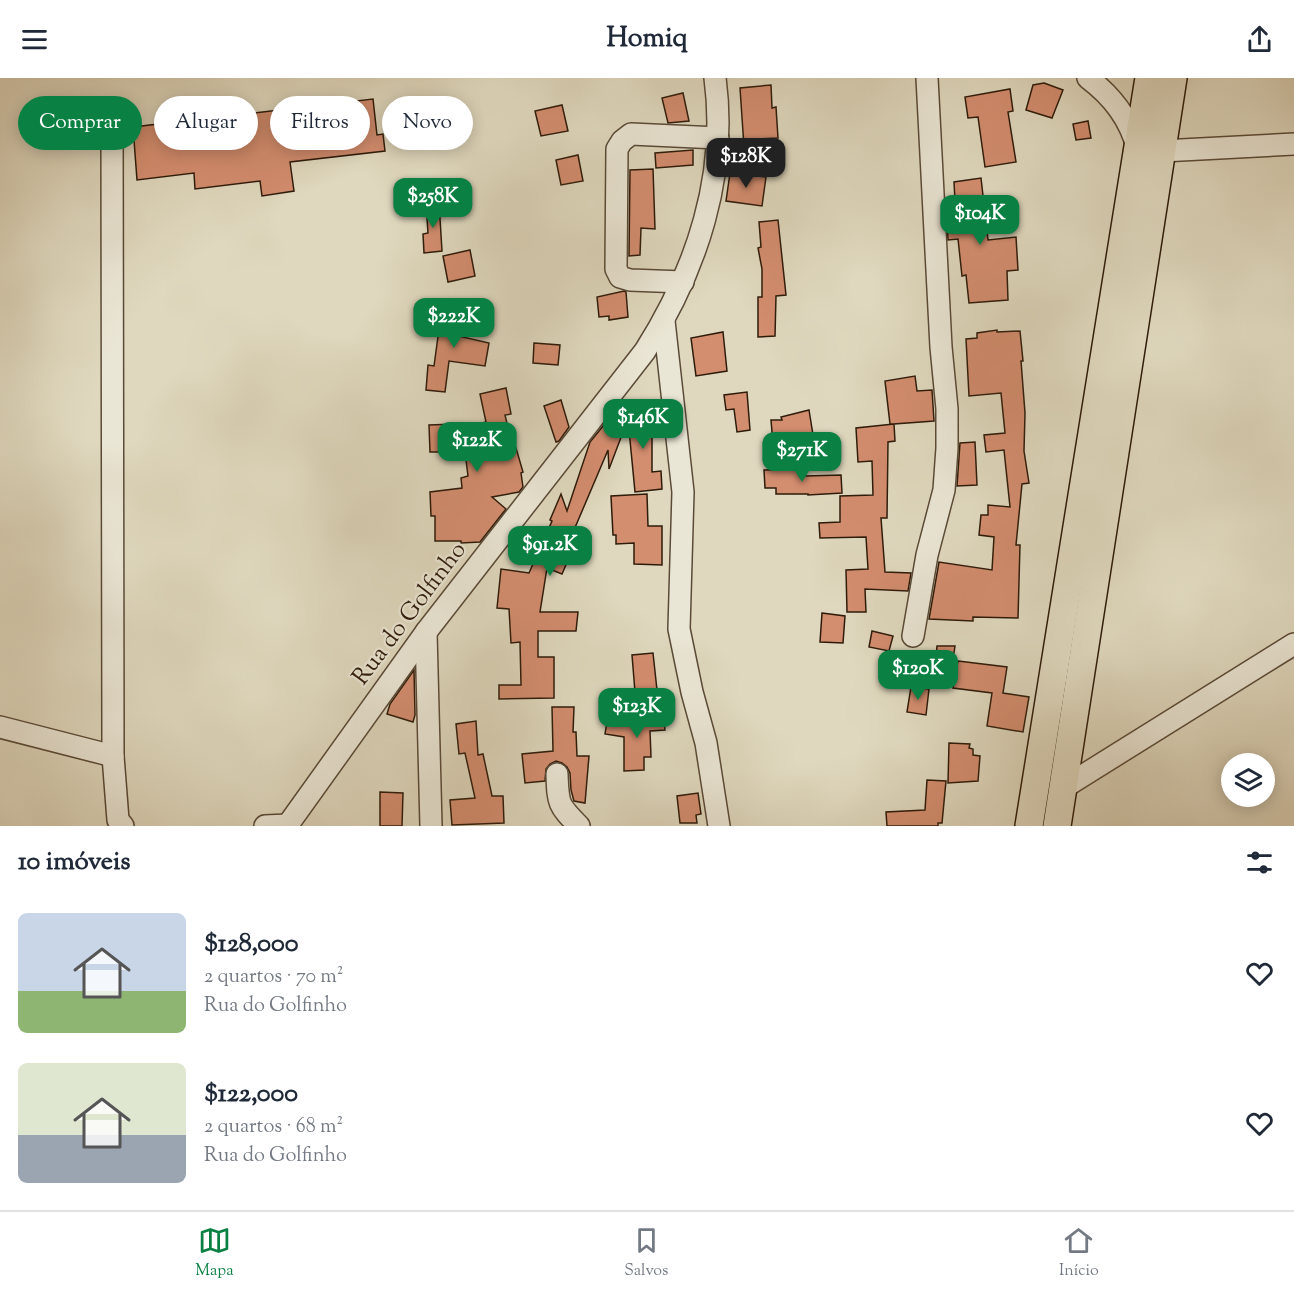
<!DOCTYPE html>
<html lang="pt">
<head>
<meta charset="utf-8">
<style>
  :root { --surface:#fff; --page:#f2f2f3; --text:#1f2937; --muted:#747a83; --line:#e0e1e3; --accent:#0b8043 }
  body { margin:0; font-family:"Sorts Mill Goudy",serif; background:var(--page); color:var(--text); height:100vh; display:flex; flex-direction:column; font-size:22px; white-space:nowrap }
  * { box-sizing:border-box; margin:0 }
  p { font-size:20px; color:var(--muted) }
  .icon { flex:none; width:33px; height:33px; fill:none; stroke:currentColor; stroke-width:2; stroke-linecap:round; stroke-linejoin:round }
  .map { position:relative; height:748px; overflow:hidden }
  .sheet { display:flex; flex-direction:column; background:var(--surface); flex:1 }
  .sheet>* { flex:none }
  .banner { position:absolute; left:18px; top:18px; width:600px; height:54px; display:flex; gap:12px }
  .fabs { position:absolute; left:1221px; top:675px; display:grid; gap:12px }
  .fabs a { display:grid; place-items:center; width:54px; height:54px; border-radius:50%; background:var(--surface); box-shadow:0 3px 15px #0003; font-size:30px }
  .price { position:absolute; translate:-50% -51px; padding:0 14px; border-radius:12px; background:var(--accent); color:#fff; font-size:20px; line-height:39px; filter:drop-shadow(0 2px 3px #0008) }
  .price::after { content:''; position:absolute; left:50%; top:36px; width:18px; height:14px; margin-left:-9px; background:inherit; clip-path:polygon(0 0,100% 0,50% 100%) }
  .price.on { background:#222; color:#fff }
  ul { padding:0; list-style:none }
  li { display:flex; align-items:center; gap:18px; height:150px; padding:0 18px }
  li span { display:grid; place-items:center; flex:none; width:168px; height:120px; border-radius:9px; color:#555 }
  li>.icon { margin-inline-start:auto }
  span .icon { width:72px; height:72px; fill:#fffc; stroke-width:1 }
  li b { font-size:26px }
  h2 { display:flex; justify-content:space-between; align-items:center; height:72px; padding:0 18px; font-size:26px }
  .chip { padding:0 21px; border-radius:27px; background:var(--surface); box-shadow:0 3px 15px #0003; font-size:21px; line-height:54px }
  .chip.on { background:var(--accent); color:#fff }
  header { display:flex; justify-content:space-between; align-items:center; height:78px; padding:0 18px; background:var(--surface); font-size:27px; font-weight:700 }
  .dock { display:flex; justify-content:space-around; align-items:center; height:84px; border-top:2px solid var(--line); background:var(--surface); font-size:16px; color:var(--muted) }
  .dock a { display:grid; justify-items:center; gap:3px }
  .dock .on { color:var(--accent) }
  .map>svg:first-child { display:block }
</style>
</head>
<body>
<header><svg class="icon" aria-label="menu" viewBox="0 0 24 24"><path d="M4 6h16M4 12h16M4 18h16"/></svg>Homiq<svg class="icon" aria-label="share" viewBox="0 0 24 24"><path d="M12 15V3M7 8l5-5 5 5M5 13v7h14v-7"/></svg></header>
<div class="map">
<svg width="1294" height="748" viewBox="0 0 1294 748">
  <rect width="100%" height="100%" fill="#dfd8be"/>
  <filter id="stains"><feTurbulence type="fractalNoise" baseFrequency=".00333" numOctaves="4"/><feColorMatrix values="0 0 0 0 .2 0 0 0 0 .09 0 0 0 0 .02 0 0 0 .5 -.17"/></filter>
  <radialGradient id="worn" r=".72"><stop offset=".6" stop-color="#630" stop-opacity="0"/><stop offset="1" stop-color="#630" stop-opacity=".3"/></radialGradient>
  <!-- building -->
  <g fill="#d38d6f" stroke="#2e1b0a" stroke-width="1.5">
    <path d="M1044 5 1063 12 1052 40 1026 32 1033 7Z"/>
    <path d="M771 7 772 30 776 29 778 60 758 61 759 69H744L740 10Z"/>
    <path d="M1010 11 1013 33 1008 34 1016 84 985 89 978 39 968 40 965 19Z"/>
    <path d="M683 15 689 43 668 45 662 20Z"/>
    <path d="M373 21 377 57 383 56 385 73 290 84 294 113 262 118 260 103 195 111 194 95 137 102 133 49Z"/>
    <path d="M562 27 568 53 541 58 535 33Z"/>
    <path d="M1088 43 1091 60 1076 62 1073 46Z"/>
    <path d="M693 72V87L656 90 655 75Z"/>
    <path d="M578 77 583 103 561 107 556 82Z"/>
    <path d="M653 91 655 151 641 150 640 177 629 178 630 92Z"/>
    <path d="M730 95 766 99 762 128 726 123Z"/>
    <path d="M981 100 988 162 1016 159 1018 192 1007 193 1008 222 969 225 966 197 962 198 958 161 948 162 947 142 956 141 954 104Z"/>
    <path d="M450 105 451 123 428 124V106Z"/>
    <path d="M439 124 442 173 424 175 423 156 428 155 426 125Z"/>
    <path d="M778 142 786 217 776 218 775 258 758 259V219H762V191L758 170 761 169 759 144Z"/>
    <path d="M470 172 475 198 448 204 443 178Z"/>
    <path d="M624 213 626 214 628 239 609 242V238L599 239 597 219Z"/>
    <path d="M432 238 478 239V252L454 251V257L489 265 485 288 449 283 445 314 426 312 428 287 434 288 439 251H431Z"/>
    <path d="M997 252V254L1020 253 1023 283H1021L1025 335 1024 373 1029 405 1022 406 1016 467H1020L1018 540 973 539V543L929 541 939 484 992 492 994 459 979 457 981 437H988V427L1010 429 1004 372 986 374 984 357 1005 355 1001 315 969 318 966 261 977 260V255Z"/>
    <path d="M723 254 727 293 696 298 691 260Z"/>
    <path d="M534 265 560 267 558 287 533 285Z"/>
    <path d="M915 298 917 313 932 312 934 343 894 346 895 363 888 364 887 440H881L885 494 911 495 908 513 865 511 866 534H847L846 492 868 491 866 459 820 460 819 445 840 444V418L873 417 872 383 858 384 856 350 894 346H890L885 303Z"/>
    <path d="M506 310 511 336 505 337 513 371 516 370 523 394 521 395 523 409 519 414 492 419 506 431 480 464 461 465V463H435V438H431L430 414 462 410 461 400 468 398 465 374H430L429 347 457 346V351L486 344 480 316Z"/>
    <path d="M747 314 750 352 737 354 734 331 726 332 724 317Z"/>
    <path d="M561 322 569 349 559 363 556 364 544 328Z"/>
    <path d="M648 322 652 359V394L661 393 662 411 635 414 629 352 634 354 630 328Z"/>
    <path d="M809 332 814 363 773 366 771 342H782L781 339Z"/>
    <path d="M608 342 625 349 609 391 608 372 574 452H581L562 496 547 490 540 534H578L576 553H538V579H554V620L499 621V607H521L520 564 511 565 509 531 497 530 501 491 529 495 552 443 550 442 561 416 567 433 590 364Z"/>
    <path d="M975 364 977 407 957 408 960 365Z"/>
    <path d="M803 391 804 398 841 397 842 415 808 417V416H776V410H765L764 392Z"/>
    <path d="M647 416 648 448H662V487L634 486V465L616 466V457H613L611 418Z"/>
    <path d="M822 535 845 538 843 565 820 564Z"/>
    <path d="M872 553 893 558 889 573 869 569Z"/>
    <path d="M937 568H955L953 581 936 580Z"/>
    <path d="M653 575 657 612 635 614 632 577Z"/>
    <path d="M958 583 1007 589 1003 615 1029 619 1023 654 987 648 992 615 953 610Z"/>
    <path d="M414 592 415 637 413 644 387 636 390 626Z"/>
    <path d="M911 609 929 611 926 637 907 634Z"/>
    <path d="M552 629H574L573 654H576L577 678H589L585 725 574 723 571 712 570 695 567 689 562 685 556 683 550 686 546 691 545 703 525 705 522 676 553 673Z"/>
    <path d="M663 636 665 652 650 653 651 679H644V692L624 693V659L605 656 607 644 637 646 636 639Z"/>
    <path d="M476 643 478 677 483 676 492 718H503L504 745 452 747 450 722 475 720 465 675 459 676 456 646Z"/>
    <path d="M949 665 970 666 969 670 973 671V677L980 678 978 703 948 705Z"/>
    <path d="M927 702 946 703 942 745H938V748H887L886 734 925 732Z"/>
    <path d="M380 714 403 715 402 748H380Z"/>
    <path d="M698 715 701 736 696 737 697 745H680L677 718Z"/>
  </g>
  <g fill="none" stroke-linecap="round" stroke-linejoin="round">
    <!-- minor casing -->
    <g stroke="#5a4a37" stroke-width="24">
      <g id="minor">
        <path d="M1088 0C1113 19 1130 41 1138 72"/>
        <path d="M112 43 113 678 118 742 123 748"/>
        <path d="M1162 73 1294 66"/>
        <path d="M683 204 630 202 620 199 616 191 617 71 622 63 631 56 718 60"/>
        <path d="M664 243 683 414 679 551 692 614 706 665 719 748"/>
        <path d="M426 554 431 748"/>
        <path d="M913 558 927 477 944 412 947 370V331L941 269 927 0"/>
        <path d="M0 649 113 678"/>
        <path d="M557 696C558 726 558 727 579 748"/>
        <path d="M1063 710 1294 566"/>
        <path d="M265 748 288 747"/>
        <path d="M287 748 426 554 645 273C697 191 728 97 715 0"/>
      </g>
    </g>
    <!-- major casing -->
    <g stroke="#2e1b0a" stroke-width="30">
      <g id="major">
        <path d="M1029 748 1149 0"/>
        <path d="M1057 748 1173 0"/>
      </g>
    </g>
    <!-- minor -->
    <use href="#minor" stroke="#eae6d5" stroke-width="21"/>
    <!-- major -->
    <use href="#major" stroke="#dfd8be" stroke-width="27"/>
  </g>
  <g text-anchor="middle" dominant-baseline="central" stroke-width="4.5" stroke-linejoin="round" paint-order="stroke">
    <!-- street labels -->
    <g font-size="24" fill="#2e1b0a" stroke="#eae6d5">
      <text transform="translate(410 536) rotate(-53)">Rua do Golfinho</text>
    </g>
  </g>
  <rect width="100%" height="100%" filter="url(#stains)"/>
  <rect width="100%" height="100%" fill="url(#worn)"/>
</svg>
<div class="fabs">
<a><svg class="icon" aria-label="layers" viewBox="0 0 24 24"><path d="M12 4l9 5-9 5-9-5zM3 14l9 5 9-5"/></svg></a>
</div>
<b class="price on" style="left:746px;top:111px">$128K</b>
<b class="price" style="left:433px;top:151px">$258K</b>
<b class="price" style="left:980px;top:168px">$104K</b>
<b class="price" style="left:454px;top:271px">$222K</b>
<b class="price" style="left:643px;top:372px">$146K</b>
<b class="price" style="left:477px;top:395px">$122K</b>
<b class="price" style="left:802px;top:405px">$271K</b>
<b class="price" style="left:550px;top:499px">$91.2K</b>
<b class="price" style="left:918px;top:623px">$120K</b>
<b class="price" style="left:637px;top:661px">$123K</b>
<div class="banner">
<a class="chip on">Comprar</a>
<a class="chip">Alugar</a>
<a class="chip">Filtros</a>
<a class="chip">Novo</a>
</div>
</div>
<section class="sheet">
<h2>10 imóveis<svg class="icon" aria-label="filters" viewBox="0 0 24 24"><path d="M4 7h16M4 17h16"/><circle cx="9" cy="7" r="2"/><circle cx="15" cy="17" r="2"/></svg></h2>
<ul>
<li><span style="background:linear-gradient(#c9d6e8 65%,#8fb573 0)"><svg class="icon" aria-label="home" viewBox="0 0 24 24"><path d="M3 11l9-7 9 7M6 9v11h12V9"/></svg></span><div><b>$128,000</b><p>2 quartos · 70 m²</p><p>Rua do Golfinho</p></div><svg class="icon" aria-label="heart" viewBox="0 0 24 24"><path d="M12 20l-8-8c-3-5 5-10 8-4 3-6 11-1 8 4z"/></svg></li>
<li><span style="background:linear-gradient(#dfe7d0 60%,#9aa5b1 0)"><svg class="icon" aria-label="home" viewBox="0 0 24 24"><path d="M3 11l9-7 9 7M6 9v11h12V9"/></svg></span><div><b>$122,000</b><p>2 quartos · 68 m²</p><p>Rua do Golfinho</p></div><svg class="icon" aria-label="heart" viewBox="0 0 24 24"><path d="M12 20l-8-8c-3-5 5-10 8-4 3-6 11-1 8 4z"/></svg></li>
</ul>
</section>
<nav class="dock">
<a class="on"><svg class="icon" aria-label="map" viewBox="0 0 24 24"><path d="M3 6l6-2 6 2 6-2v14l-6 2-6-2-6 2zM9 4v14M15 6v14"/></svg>Mapa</a>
<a><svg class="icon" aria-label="saved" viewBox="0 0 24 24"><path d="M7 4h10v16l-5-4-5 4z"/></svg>Salvos</a>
<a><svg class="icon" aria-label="home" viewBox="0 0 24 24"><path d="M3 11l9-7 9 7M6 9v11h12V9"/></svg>Início</a>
</nav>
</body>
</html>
